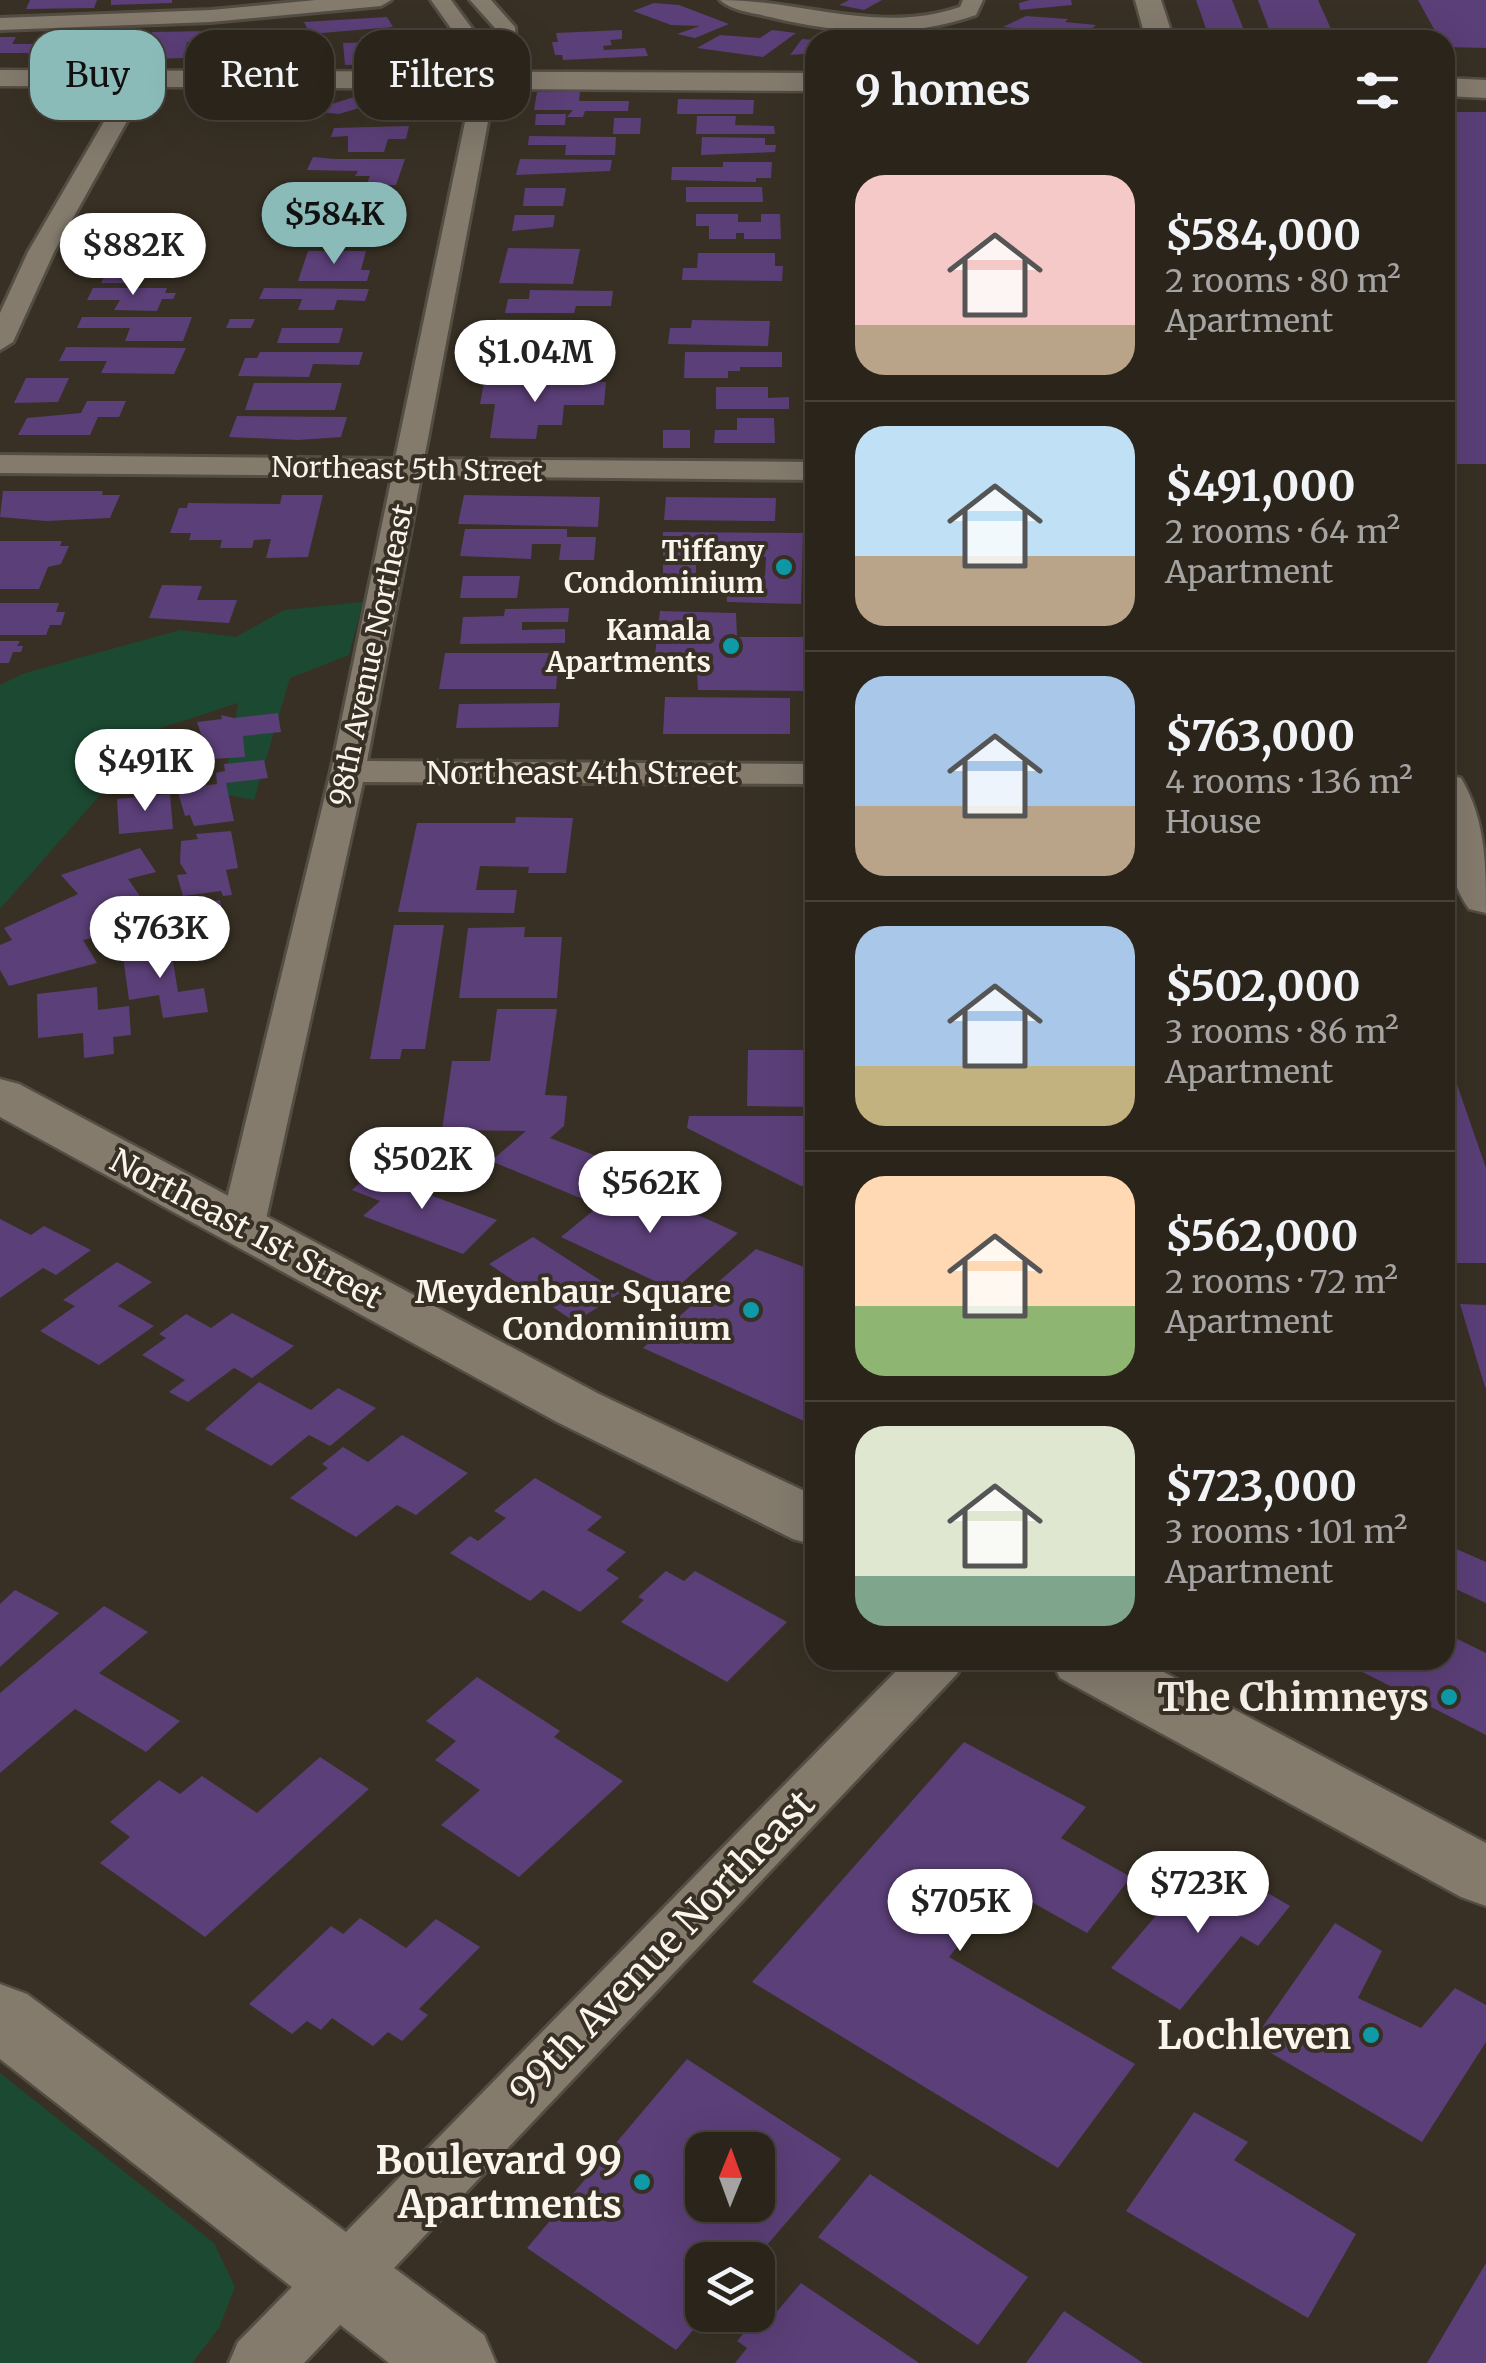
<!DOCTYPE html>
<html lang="en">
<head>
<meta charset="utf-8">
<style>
  :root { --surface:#2a241b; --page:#363028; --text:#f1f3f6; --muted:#a5a4a3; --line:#46413a; --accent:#8bbbb9 }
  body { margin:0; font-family:Merriweather,serif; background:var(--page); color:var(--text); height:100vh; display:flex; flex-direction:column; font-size:38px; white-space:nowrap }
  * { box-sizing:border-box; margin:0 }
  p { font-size:32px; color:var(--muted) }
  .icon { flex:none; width:55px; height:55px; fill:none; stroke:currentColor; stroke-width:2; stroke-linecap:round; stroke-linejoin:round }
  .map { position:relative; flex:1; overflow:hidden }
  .details { position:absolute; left:805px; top:30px; width:650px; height:1640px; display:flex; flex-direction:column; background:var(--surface); border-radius:30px; box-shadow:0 10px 40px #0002,0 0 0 2px var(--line) }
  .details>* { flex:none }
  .banner { position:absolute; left:30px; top:30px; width:625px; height:90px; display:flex; gap:20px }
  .needle { width:65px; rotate:1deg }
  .buttons { position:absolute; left:685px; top:2132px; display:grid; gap:20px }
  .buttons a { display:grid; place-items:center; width:90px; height:90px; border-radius:20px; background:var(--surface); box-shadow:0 10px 40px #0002,0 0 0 2px var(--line); font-size:50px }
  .price { position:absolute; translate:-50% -85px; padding:0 22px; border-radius:35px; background:#fff; color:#222; font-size:32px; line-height:65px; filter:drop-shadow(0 2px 5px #0008) }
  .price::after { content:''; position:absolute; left:50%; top:60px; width:30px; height:22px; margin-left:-15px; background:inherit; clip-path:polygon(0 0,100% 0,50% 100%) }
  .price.on { background:var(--accent); color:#111 }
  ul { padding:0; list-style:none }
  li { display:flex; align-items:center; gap:30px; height:250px; padding:0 50px }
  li+li { border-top:2px solid var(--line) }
  li span { display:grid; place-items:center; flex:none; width:280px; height:200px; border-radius:30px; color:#555 }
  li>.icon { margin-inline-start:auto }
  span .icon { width:120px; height:120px; fill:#fffc; stroke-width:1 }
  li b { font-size:42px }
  h2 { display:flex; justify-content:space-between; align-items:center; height:120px; padding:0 50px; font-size:42px }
  .pill { padding:0 35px; border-radius:30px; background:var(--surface); box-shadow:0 10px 40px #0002,0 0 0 2px var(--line); font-size:35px; line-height:90px }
  .pill.on { background:var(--accent); color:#111 }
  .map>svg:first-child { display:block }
</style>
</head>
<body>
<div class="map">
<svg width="1486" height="2363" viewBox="0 0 1486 2363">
  <rect width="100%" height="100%" fill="#383024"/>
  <!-- green -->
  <g fill="#1c4932">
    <path d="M363 602 349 655 290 678 254 800 223 794 238 703 158 729 0 909V685L25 673 180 630 236 637 284 610Z"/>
    <path d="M0 2073 214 2243 235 2287 219 2328 192 2363H0Z"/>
  </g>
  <!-- building -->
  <g fill="#5b3f78" fill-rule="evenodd">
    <path d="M30 0H97L94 8 26 9Z"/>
    <path d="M111 0H172V3L111 5Z"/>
    <path d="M849 0H882L864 10 839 5Z"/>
    <path d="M1030 0H1071L1072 5 1020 10 1019 3Z"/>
    <path d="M1196 0H1232L1248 40H1210Z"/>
    <path d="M1258 0H1318L1336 40H1273Z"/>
    <path d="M1418 0H1486V48L1445 47V40H1440Z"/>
    <path d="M654 3 679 5 729 24 695 38 677 34 700 26 671 25 633 11Z"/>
    <path d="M1026 16 1068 19 1065 22 1096 25 1089 31 1065 28 1062 32 1078 37 1067 40H1042L1019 32 1022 29 1003 27Z"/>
    <path d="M387 17 393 27 310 34 304 22Z"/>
    <path d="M256 28 258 38 297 36 304 53 252 57 251 53 235 54 229 29Z"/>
    <path d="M622 30V39L610 40 612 45 603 46 604 50 645 48 648 56 563 60 562 55H555L552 42H558L556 33Z"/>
    <path d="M772 30 796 33 763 57 697 48 720 35 760 38Z"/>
    <path d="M211 31 206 41 187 42 183 58 151 59 156 43H149L152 32Z"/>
    <path d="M139 35 137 42 116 43 114 51 124 50 120 59 64 60 70 37Z"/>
    <path d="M0 37H16L12 44H37L41 37H59L50 53H0Z"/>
    <path d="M802 39 815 40V53L790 55Z"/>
    <path d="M411 41 412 47H401L402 53H413L415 63 345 65 343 43Z"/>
    <path d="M537 92H580L579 101H629L628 111H585L583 117H567L573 110H534Z"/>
    <path d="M360 95 366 96H427L421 118H384L386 113 359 108 339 114 310 111Z"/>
    <path d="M678 99 754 100 753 114H677Z"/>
    <path d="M1445 112H1486V464H1450L1445 453Z"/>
    <path d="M536 114H566L565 125H535Z"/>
    <path d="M697 116H736L735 125 774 126 775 134H696Z"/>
    <path d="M614 118H641L640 134H613Z"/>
    <path d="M409 126 406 139H388L384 152H348V136L331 137 334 128Z"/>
    <path d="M529 136 616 137 615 155H565L566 145H528Z"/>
    <path d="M702 137 765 138V145H776L775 152 701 155Z"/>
    <path d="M313 157 334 159H405L396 185H366L370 176H355L358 171 307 170Z"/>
    <path d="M520 159 612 160 610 171 516 175Z"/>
    <path d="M723 162H772L771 178H756V182L671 180 672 167H723Z"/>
    <path d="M686 187H762L763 202H686Z"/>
    <path d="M525 188H566L563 206H523Z"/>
    <path d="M341 205 382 206 372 229 303 228 306 220 334 221Z"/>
    <path d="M696 214H738V222H761V214H780L781 239H744V233H736V239H709V226H696Z"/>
    <path d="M515 215H555L553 227 512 231Z"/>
    <path d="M118 247H163L158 258H167L153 270H134L128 283H101Z"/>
    <path d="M508 248 580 249 573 284 499 283Z"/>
    <path d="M308 251H366L361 270H370L367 281H298Z"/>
    <path d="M698 253H775V266H783L782 281 682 280 683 268H697Z"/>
    <path d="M93 288H167L165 293H176L173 299H162L157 311 114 310 120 300H87Z"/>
    <path d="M264 288 369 289 365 301 337 300 334 310H298L302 299H259Z"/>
    <path d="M530 290 613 291 611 306H576L574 313H505L508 299H529Z"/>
    <path d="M82 317H192L183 341H125L130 328H77Z"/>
    <path d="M230 319H255L251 328H226Z"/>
    <path d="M496 319 587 320 583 341 499 340 500 333H493Z"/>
    <path d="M692 320 770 321 768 346 668 344 670 328H691Z"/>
    <path d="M282 328H343L339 343H277Z"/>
    <path d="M66 347 186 348 174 374 101 373 107 361H59Z"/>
    <path d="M564 350H606L604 366H572L571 373H523L526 356H563Z"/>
    <path d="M260 352H363L359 365 313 364 309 377 238 376 245 358H257Z"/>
    <path d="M685 352H782V367H740V371H728V378H684Z"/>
    <path d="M26 378H69L58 402 14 403Z"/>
    <path d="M484 382H606L604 405H564L562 425H538L536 439 490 438 495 404H480Z"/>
    <path d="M254 383H342L335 410H245Z"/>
    <path d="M716 387H768V398L789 397V409H716Z"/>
    <path d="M87 401H126L119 417H98L90 435H18L27 418 81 413Z"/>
    <path d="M237 416 347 417 341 437 298 440 229 437Z"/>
    <path d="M737 418H774L775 443H714L715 430H737Z"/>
    <rect x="663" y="430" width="27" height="18"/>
    <path d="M3 491H103L102 495H120L110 518 46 521 0 517Z"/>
    <path d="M282 495H323L308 557 266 558 271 539 254 540 252 548H220L222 540H189L191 533H170L179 508H187L188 503 280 504Z"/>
    <path d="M464 495 600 497 598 527 458 524Z"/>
    <path d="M666 497 776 498 775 521 664 520Z"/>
    <path d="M465 529H567V537H596L594 560H559L561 544H532L531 559 460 556Z"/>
    <path d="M663 532 803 533 801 604 727 602 726 577 765 576 766 557H696V580H663Z"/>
    <path d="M0 541H62L60 546H69L61 564 48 567 39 589H0Z"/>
    <path d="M463 576H520L517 598H460Z"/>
    <path d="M162 585 202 586 197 600H237L229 623 149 618Z"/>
    <path d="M0 603H59L56 612H65L61 625H50L46 635H0Z"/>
    <path d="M569 608 568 622H522V630L565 629V643L460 644 463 617 504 616 505 609Z"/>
    <path d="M660 611 736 613 737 637H806L808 691 698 690 696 656 655 655Z"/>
    <path d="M0 641H20L17 646H23L21 652H13L9 663H0Z"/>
    <path d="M445 653H559L556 689H439Z"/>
    <path d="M665 697 790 698V734H663Z"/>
    <path d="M560 703 558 727 456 728 459 704Z"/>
    <path d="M278 713 281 732 243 736 245 757 163 762 159 744 202 737 197 722 222 719 221 715 234 718Z"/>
    <path d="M264 760 268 778 226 783 234 821 194 826 190 815 185 816 177 789 217 784 216 773 225 771 224 764Z"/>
    <path d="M170 794 173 829 119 834 117 799Z"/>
    <path d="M516 817 573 818 566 873H528L529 867 480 866 476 890H517L514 913 398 912 417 823H515Z"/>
    <path d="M231 831 238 868 226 870 232 895 223 896 221 891 183 896 177 875 187 874 180 863 181 841 198 839 196 834Z"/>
    <path d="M140 848 156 872 128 879 142 899 108 912 120 931 83 940 97 963 9 986 0 970V945L12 940 4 928 78 894 61 875Z"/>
    <path d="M220 900 228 940 176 950 173 934H168L169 911Z"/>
    <path d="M394 925H444L425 1049H402L400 1059H370Z"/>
    <path d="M525 927 524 937H562L557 998H459L468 928Z"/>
    <path d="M170 943 178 992 204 988 208 1012 163 1018 159 995 129 1000 122 949Z"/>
    <path d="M97 987 98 1010 129 1006 131 1035 113 1037 114 1054 84 1058 83 1033 38 1038 37 994Z"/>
    <path d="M497 1009H557L545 1095 567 1096 564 1126 550 1138 622 1166 585 1200 491 1161 526 1131 442 1130 452 1061H490Z"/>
    <path d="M748 1050H815V1107L747 1106Z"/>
    <path d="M1445 1073H1453L1486 1168V1263H1445Z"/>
    <path d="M689 1116H815V1186H801L687 1128Z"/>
    <path d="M380 1165 409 1176 401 1184 497 1220 463 1254 363 1216 380 1201 352 1190Z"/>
    <path d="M627 1183 738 1233 674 1290 561 1237Z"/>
    <path d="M0 1219 31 1235 44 1226 91 1250 56 1275 43 1268 0 1298Z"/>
    <path d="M533 1237 620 1293 575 1322 489 1264Z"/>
    <path d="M756 1249 815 1271V1426L643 1348Z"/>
    <path d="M117 1262 152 1282 118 1306 154 1326 99 1365 40 1331 75 1306 63 1300Z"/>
    <path d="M1460 1304 1486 1305V1387H1485Z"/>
    <path d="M232 1313 294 1346 252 1378 234 1368 188 1402 169 1392 185 1380 142 1355 166 1338 159 1334 186 1314 211 1328Z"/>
    <path d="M259 1382 311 1410 338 1388 376 1408 330 1446 309 1435 271 1466 205 1429Z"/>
    <path d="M402 1435 468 1473 416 1515 397 1505 356 1537 290 1498 328 1468 322 1464 343 1447 368 1462Z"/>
    <path d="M535 1478 602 1517 587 1530 626 1552 606 1570 619 1578 580 1612 543 1590 530 1601 450 1553 470 1536 478 1541 506 1518 494 1511Z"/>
    <path d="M1445 1544 1486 1562V1603L1445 1584Z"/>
    <path d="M666 1571 684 1581 695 1571 787 1622 727 1682 621 1622 644 1600 638 1597Z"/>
    <path d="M15 1590 59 1613 0 1667V1604Z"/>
    <path d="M104 1606 148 1632 99 1673 180 1721 146 1752 75 1709 0 1773V1693Z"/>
    <path d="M1445 1633 1486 1653V1735L1339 1660H1445Z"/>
    <path d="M477 1677 560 1731 554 1737 623 1781 519 1877 441 1825 480 1790 435 1760 456 1741 426 1721Z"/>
    <path d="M964 1742 1086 1807 1061 1838 1131 1877 1087 1933 1005 1887 949 1957 1135 2064 1058 2168 752 1982Z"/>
    <path d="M320 1757 369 1789 205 1937 100 1863 130 1837 110 1822 159 1780 180 1794 202 1776 257 1813Z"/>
    <path d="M1229 1870 1290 1906 1258 1946 1241 1936 1180 2010 1111 1968 1185 1882 1207 1896Z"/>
    <path d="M360 1918 406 1948 436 1919 480 1947 419 2009 428 2015 402 2041 388 2032 373 2046 332 2018 321 2030 307 2021 292 2034 249 2004 331 1926 343 1934Z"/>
    <path d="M1335 1923 1382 1951 1358 1998 1421 2028 1455 1988 1486 2005V2042L1422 2142 1252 2042Z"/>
    <path d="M687 2059 841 2159 754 2260H702V2315H706L676 2350 527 2248ZM702 2150H758V2205H702Z"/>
    <path d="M1194 2112 1248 2142 1234 2160 1356 2234 1308 2318 1126 2211Z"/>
    <path d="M870 2174 1028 2277 978 2345 818 2237Z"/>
    <path d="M1486 2263V2363H1427Z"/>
    <path d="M801 2283 919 2363H735L747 2348 737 2341 765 2308 774 2315Z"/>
    <path d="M1064 2311 1143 2363H1026Z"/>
  </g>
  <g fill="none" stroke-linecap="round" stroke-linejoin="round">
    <!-- street casing -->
    <g stroke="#534d43" stroke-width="6">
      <g id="street">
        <path d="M316 0H391L381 6 211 22 0 30V18L211 10Z"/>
        <path d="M431 0H451L476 34 477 56H495V28L470 0H491L515 27 517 60 498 69 424 459 815 462V480L421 476 367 761 815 764V784L363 782 264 1228 257 1238 242 1242 227 1238 220 1228 331 771 392 476 0 473V455L395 459 476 69 456 60 455 34Z"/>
        <path d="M720 0C803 0 877 35 960 7L963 0H983L976 15C907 39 841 34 770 17 755 13 731 11 720 0Z"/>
        <path d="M130 89 141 96 54 252 13 342 0 350V313L28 252 119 96Z"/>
        <path d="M907 1660H965L957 1674 304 2363H229L238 2342Z"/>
      </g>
    </g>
    <!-- secondary casing -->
    <g stroke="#534d43" stroke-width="5">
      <g id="secondary">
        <path d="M1135 0H1161L1174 40H1146Z"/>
        <path d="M0 70 815 73V91L0 86Z"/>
        <path d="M1445 78 1486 80V98L1445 96Z"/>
        <path d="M1445 774 1461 778C1486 820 1486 866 1486 913L1469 909C1441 869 1445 821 1445 774Z"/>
        <path d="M0 1079 19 1084 599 1394 815 1496V1545L793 1539 557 1422 0 1117Z"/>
        <path d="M1051 1660H1141L1486 1843V1906L1461 1897 1060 1678Z"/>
        <path d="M0 1984 27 1994 484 2335 496 2363H389L0 2059Z"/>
      </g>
    </g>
    <!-- street -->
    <use href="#street" fill="#847b6d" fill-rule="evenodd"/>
    <!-- secondary -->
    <use href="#secondary" fill="#847b6d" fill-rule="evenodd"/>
  </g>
  <!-- markers -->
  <g fill="#0f9aa8" stroke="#383024" stroke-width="4">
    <circle cx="784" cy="567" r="10"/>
    <circle cx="731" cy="646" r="10"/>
    <circle cx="751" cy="1310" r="10"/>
    <circle cx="1449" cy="1697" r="10"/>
    <circle cx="1371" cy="2035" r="10"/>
    <circle cx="642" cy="2182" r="10"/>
  </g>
  <g text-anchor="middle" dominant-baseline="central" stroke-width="8" stroke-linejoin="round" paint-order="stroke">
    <!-- far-street labels -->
    <g font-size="28" fill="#f9f4ec" stroke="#383024">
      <text transform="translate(407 469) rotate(1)">Northeast 5th Street</text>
      <text transform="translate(371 655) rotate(-78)">98th Avenue Northeast</text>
    </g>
    <!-- far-poi labels -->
    <g font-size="28" font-weight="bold" fill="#f9f4ec" stroke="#383024" text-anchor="end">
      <text x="764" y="551">Tiffany<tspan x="764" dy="32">Condominium</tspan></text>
      <text x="711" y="630">Kamala<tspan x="711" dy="32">Apartments</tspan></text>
    </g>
    <!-- street labels -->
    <g font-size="32" fill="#f9f4ec" stroke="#383024">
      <text x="582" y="773">Northeast 4th Street</text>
      <text transform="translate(246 1229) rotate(28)">Northeast 1st Street</text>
    </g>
    <!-- poi labels -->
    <g font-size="32" font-weight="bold" fill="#f9f4ec" stroke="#383024" text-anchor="end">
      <text x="731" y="1292">Meydenbaur Square<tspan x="731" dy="37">Condominium</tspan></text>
    </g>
    <!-- near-poi labels -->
    <g font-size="38" font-weight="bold" fill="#f9f4ec" stroke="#383024" text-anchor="end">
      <text x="1429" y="1697">The Chimneys</text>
      <text x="1351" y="2035">Lochleven</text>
      <text x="622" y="2160">Boulevard 99<tspan x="622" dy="44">Apartments</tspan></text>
    </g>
    <!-- near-street labels -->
    <g font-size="38" fill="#f9f4ec" stroke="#383024">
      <text transform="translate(662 1947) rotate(-46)">99th Avenue Northeast</text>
    </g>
  </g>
</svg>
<div class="buttons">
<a><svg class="needle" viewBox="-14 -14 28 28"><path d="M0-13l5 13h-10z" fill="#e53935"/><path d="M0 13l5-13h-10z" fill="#a5a4a3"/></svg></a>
<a><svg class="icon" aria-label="layers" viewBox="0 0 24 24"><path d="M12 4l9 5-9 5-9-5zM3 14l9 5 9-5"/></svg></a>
</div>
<b class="price on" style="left:334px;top:267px">$584K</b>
<b class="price" style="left:133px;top:298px">$882K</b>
<b class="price" style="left:535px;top:405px">$1.04M</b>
<b class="price" style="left:145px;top:814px">$491K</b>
<b class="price" style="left:160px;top:981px">$763K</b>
<b class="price" style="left:422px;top:1212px">$502K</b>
<b class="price" style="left:650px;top:1236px">$562K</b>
<b class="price" style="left:1198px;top:1936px">$723K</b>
<b class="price" style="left:960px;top:1954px">$705K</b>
<div class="banner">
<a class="pill on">Buy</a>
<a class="pill">Rent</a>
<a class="pill">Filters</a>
</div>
<section class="details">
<h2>9 homes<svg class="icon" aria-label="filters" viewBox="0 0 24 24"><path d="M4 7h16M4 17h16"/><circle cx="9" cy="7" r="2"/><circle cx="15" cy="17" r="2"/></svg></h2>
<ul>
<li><span style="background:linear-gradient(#f6c9c9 75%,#b9a48a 0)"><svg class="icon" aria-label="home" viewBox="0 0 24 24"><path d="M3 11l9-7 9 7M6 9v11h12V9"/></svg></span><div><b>$584,000</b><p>2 rooms · 80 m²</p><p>Apartment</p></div></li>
<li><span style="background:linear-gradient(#bfe0f5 65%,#b9a48a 0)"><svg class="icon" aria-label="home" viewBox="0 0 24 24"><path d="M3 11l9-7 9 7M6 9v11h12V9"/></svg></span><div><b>$491,000</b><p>2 rooms · 64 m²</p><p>Apartment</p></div></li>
<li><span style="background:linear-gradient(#a9c7e8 65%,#b9a48a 0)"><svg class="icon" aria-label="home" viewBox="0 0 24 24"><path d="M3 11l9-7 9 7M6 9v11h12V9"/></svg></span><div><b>$763,000</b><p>4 rooms · 136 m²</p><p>House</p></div></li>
<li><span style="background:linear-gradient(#a9c7e8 70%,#c2b280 0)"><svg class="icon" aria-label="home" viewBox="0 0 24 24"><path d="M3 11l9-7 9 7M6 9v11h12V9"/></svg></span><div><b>$502,000</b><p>3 rooms · 86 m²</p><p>Apartment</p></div></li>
<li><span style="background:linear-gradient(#ffd9b3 65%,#8fb573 0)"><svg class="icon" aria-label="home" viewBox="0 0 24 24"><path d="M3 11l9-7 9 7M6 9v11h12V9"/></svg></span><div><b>$562,000</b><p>2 rooms · 72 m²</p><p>Apartment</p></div></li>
<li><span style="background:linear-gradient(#dfe7d0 75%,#7fa58c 0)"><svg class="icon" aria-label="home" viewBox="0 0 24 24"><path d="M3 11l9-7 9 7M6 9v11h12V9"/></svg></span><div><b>$723,000</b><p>3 rooms · 101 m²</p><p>Apartment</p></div></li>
</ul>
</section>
</div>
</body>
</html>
